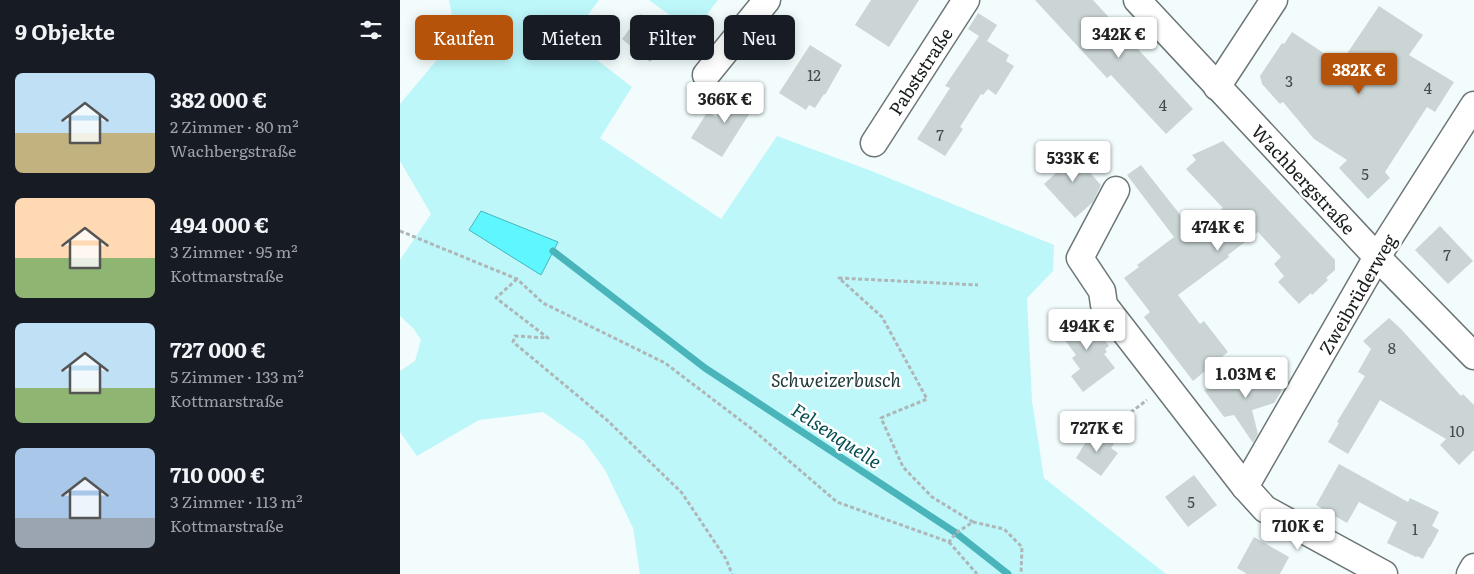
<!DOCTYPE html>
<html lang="de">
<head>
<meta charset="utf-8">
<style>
  :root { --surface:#171b24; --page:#20242c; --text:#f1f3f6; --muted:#9ea1a6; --accent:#b45309 }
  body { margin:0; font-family:Literata,serif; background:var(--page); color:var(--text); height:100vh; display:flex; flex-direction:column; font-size:19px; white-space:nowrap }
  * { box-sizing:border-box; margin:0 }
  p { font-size:16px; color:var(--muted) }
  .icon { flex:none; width:28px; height:28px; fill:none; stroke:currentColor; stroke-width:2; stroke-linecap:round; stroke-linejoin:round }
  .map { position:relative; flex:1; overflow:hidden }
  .panel { display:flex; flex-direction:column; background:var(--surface); width:400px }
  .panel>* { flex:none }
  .hud { position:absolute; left:15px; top:15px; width:475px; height:45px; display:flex; gap:10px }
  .price { position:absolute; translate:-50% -42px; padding:0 11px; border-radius:5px; background:#fff; color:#222; font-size:16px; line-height:32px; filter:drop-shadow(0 1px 2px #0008) }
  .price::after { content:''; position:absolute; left:50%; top:30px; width:15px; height:11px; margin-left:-8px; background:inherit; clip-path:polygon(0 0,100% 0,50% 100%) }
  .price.current { background:var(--accent); color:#fff }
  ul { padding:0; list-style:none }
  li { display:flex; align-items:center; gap:15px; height:125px; padding:0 15px }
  li span { display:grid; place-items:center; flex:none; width:140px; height:100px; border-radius:8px; color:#555 }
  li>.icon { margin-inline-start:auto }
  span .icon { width:60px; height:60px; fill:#fffc; stroke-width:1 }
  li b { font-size:21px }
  h2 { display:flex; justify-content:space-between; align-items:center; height:60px; padding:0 15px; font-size:21px }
  .pill { padding:0 18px; border-radius:8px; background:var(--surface); box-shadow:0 2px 12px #0003; font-size:18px; line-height:45px }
  .pill.current { background:var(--accent); color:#fff }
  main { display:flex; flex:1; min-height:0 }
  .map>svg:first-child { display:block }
</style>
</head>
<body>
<main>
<section class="panel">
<h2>9 Objekte<svg class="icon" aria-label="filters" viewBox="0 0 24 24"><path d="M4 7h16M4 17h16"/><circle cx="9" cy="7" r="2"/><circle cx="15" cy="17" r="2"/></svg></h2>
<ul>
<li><span style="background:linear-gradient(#bfe0f5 60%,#c2b280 0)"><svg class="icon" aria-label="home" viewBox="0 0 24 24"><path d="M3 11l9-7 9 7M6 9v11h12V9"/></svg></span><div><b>382 000 €</b><p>2 Zimmer · 80 m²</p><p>Wachbergstraße</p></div></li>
<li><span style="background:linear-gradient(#ffd9b3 60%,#8fb573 0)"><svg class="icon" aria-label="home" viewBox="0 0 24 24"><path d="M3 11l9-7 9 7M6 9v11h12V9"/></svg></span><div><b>494 000 €</b><p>3 Zimmer · 95 m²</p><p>Kottmarstraße</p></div></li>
<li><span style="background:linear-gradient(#bfe0f5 65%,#8fb573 0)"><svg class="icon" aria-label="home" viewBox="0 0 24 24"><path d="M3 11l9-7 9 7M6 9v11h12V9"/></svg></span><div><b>727 000 €</b><p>5 Zimmer · 133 m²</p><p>Kottmarstraße</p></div></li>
<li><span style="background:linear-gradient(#a9c7e8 70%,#9aa5b1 0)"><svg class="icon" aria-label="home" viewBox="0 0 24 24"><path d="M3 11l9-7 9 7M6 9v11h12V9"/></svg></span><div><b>710 000 €</b><p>3 Zimmer · 113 m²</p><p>Kottmarstraße</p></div></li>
</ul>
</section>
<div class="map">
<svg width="1074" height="574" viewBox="0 0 1074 574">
  <rect width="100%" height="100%" fill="#f2fcfd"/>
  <!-- green -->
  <g fill="#bdf7fa">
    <path d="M49 0H199L170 39 232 87 200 138 321 219 377 136 469 170 654 245 653 271 627 298 632 401 644 478 766 574H240L233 528 205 470 184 441 143 412 79 420 17 456 0 432V371L15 361 21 340 14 329 0 316V260L31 214 0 161V104L56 37Z"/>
    <path d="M249 0H318L293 32Z"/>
  </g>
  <!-- water -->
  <path fill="#5ef6ff" stroke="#49b5bb" d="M81 211 158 242 141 275 69 230Z"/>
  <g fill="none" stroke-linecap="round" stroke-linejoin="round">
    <!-- stream -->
    <path stroke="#49b5bb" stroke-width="7" d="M153 251 305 368 556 533 608 574"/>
  </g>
  <!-- building -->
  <g fill="#cbd5d6">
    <path d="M471 0H519L489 47 455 25Z"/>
    <path d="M635 0H693L793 109 766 134 711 75 707 78Z"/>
    <path d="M979 6 1023 35 1009 55 1054 82 1035 112 1027 107 985 172 990 178 968 199 939 168 947 160 914 139 883 102 880 104 862 84 860 76 882 43 884 44 892 32 940 64Z"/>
    <path d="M578 13 597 25 587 41 609 55 606 61 614 66 596 95 588 89 583 95 581 94 560 127 563 129 545 156 517 139 550 88 545 86 579 36 568 29Z"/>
    <path d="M241 14 270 37 250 62 222 39Z"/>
    <path d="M410 45 442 65 425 95 424 94 415 108 409 105 406 110 379 93Z"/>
    <path d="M338 89 358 100 322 157 291 138 308 111 316 117 319 112 323 115Z"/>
    <path d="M823 141 935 260V270L926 278 928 280 912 295 911 293 899 304 878 282 884 276 874 264 881 257 858 232 828 255 829 257 778 295 800 324 804 321 828 352 793 381 744 317 750 312 724 278 739 267 737 265 774 237 727 175 741 165 793 231 823 208 786 169 796 160 792 155Z"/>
    <path d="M669 147 692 171 691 174 701 185 693 202 675 218 644 184 657 172 658 158Z"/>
    <path d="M1040 226 1073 261 1048 284 1015 250Z"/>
    <path d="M681 309 709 346 705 349 707 352 704 354 715 368 683 392 671 376 680 369 672 358 676 355 661 335 671 327 666 321Z"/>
    <path d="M989 318 1001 329 1061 396 1063 394 1074 405V450L1059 465 1040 445 1046 439 980 400 948 454 928 442 939 423 937 422 965 376 958 372 971 349 963 341Z"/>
    <path d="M865 372 877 379 881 392 874 403 852 410 858 434 853 443 834 415 824 417 804 390Z"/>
    <path d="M694 429 714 444 711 448 718 453 701 476 676 458Z"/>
    <path d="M939 464 1008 502 1010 498 1039 512 1032 526 1039 530 1030 547H1029L1023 559 1017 556 1016 557 987 543 997 522 959 502 947 523 916 505Z"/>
    <path d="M794 475 817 505 788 527 765 497Z"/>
    <path d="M854 537 889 557 880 574H847L837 568Z"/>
  </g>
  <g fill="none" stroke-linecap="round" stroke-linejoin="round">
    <!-- minor casing -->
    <g stroke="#6d7676" stroke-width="29">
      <g id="minor">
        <path d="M737 0 977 257 1074 356"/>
        <path d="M306 75 367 0"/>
        <path d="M817 87 874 0"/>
        <path d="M474 143 566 0"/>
        <path d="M716 190 680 258 702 291 704 305 845 487 865 509 984 574"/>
        <path d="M845 487 977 257 1074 105"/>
        <path d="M1070 574 1074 567"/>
      </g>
    </g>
    <!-- path -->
    <g stroke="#aeb6b7" stroke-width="3" stroke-dasharray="4 2.5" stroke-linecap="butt">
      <path d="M0 231 117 279 143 303 265 363 352 429 437 502 549 542 556 533 573 522 604 529 622 547 621 574"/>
      <path d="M117 279 96 298 148 338 115 336 113 342 208 421 282 493 326 559 332 574"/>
      <path d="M710 428 747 400"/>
      <path d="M573 522 532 497 503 467 481 418 527 399 482 317 439 278 578 285"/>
      <path d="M549 542 577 574"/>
    </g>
    <!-- minor -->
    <use href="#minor" stroke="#fff" stroke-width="26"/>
  </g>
  <g text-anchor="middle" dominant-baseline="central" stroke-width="5" stroke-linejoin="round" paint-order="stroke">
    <!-- number labels -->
    <g font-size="15" fill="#454a4a">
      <text x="414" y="74">12</text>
      <text x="889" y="80">3</text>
      <text x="1028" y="87">4</text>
      <text x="763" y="104">4</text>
      <text x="540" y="134">7</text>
      <text x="965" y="173">5</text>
      <text x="1047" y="254">7</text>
      <text x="992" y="347">8</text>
      <text x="1057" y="430">10</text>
      <text x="791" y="501">5</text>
      <text x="1015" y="528">1</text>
    </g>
    <!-- street labels -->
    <g font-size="18" fill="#181c1c" stroke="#fff">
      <text transform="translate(520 71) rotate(-57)">Pabststraße</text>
      <text transform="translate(904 179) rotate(47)">Wachbergstraße</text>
      <text transform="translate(957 294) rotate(-60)">Zweibrüderweg</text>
    </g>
    <!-- park labels -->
    <g font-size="18" font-style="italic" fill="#203a3b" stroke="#fff">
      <text x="436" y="379">Schweizerbusch</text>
    </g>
    <!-- water labels -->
    <g font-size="19" font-style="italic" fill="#054d50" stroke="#fff">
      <text transform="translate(437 435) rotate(33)">Felsenquelle</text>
    </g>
  </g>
</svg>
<b class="price" style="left:719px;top:59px">342K €</b>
<b class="price current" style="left:959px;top:95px">382K €</b>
<b class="price" style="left:325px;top:124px">366K €</b>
<b class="price" style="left:673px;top:183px">533K €</b>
<b class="price" style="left:818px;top:252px">474K €</b>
<b class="price" style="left:687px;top:351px">494K €</b>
<b class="price" style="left:846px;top:399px">1.03M €</b>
<b class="price" style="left:697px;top:453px">727K €</b>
<b class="price" style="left:898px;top:551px">710K €</b>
<div class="hud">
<a class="pill current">Kaufen</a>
<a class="pill">Mieten</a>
<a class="pill">Filter</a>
<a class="pill">Neu</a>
</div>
</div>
</main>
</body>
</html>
